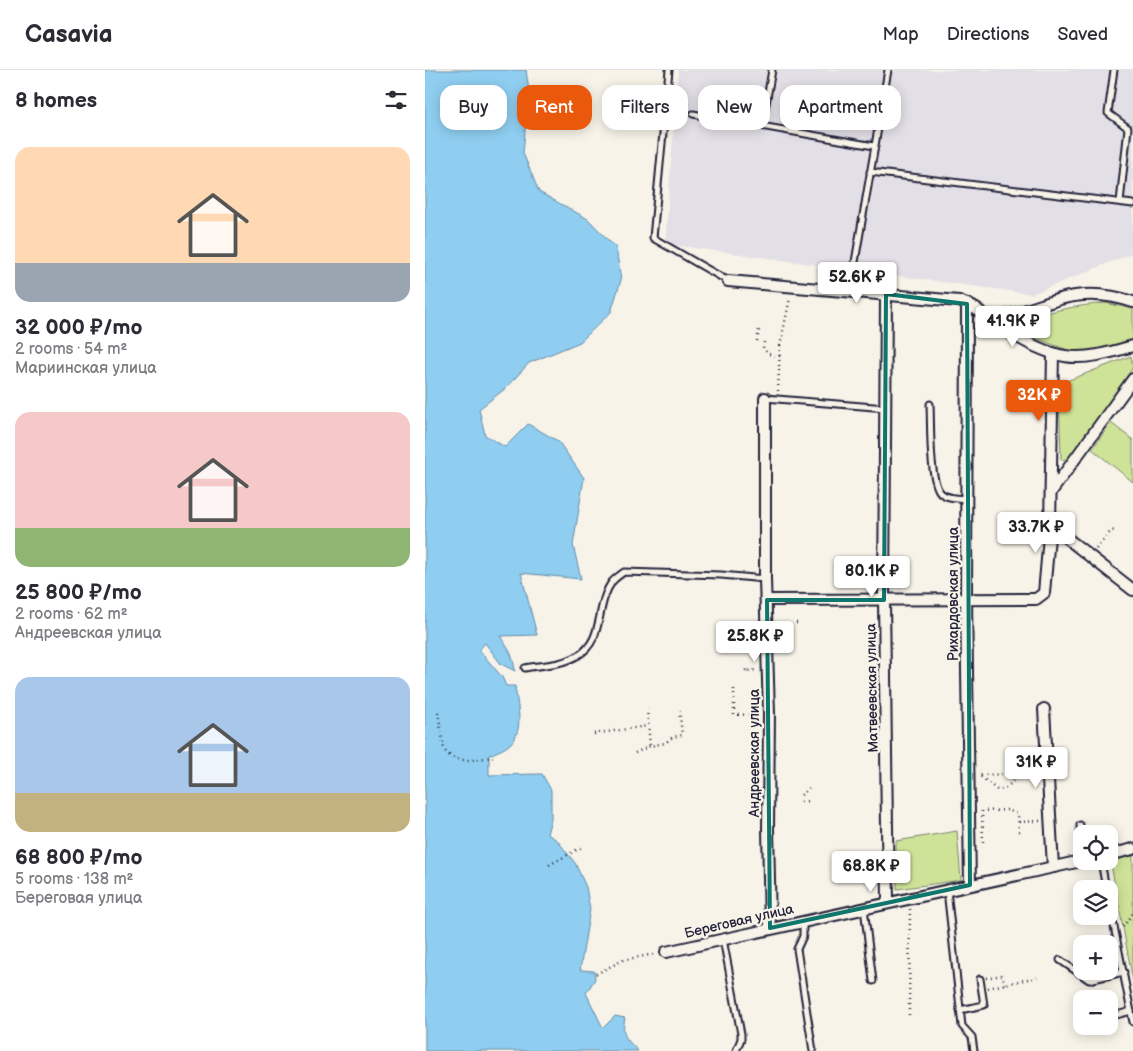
<!DOCTYPE html>
<html lang="en">
<head>
<meta charset="utf-8">
<style>
  :root { --surface:#fff; --page:#f7f7f7; --text:#2b2b33; --muted:#7c7c81; --line:#e1e1e2; --accent:#ea580c }
  body { margin:0; font-family:"Balsamiq Sans",sans-serif; background:var(--page); color:var(--text); height:100vh; display:flex; flex-direction:column; font-size:19px; white-space:nowrap }
  * { box-sizing:border-box; margin:0 }
  p { font-size:16px; color:var(--muted) }
  .icon { flex:none; width:28px; height:28px; fill:none; stroke:currentColor; stroke-width:2; stroke-linecap:round; stroke-linejoin:round }
  .map { position:relative; flex:1; overflow:hidden }
  .details { display:flex; flex-direction:column; background:var(--surface); width:425px }
  .details>* { flex:none }
  .guide { position:absolute; left:15px; top:15px; width:475px; height:45px; display:flex; gap:10px }
  .fabs { position:absolute; left:648px; top:755px; display:grid; gap:10px }
  .fabs a { display:grid; place-items:center; width:45px; height:45px; border-radius:10px; background:var(--surface); box-shadow:0 2px 12px #0003; font-size:25px }
  .price { position:absolute; translate:-50% -42px; padding:0 11px; border-radius:5px; background:#fff; color:#222; font-size:16px; line-height:32px; filter:drop-shadow(0 1px 2px #0008) }
  .price::after { content:''; position:absolute; left:50%; top:30px; width:15px; height:11px; margin-left:-8px; background:inherit; clip-path:polygon(0 0,100% 0,50% 100%) }
  .price.current { background:var(--accent); color:#fff }
  ul { padding:0; list-style:none }
  li { display:grid; align-content:center; gap:10px; height:265px; padding:0 15px }
  li span { display:grid; place-items:center; height:155px; border-radius:15px; color:#555 }
  li>.icon { margin-inline-start:auto }
  span .icon { width:90px; height:90px; fill:#fffc; stroke-width:1 }
  li b { font-size:21px }
  h2 { display:flex; justify-content:space-between; align-items:center; height:60px; padding:0 15px; font-size:21px }
  .chip { padding:0 18px; border-radius:15px; background:var(--surface); box-shadow:0 2px 12px #0003; font-size:18px; line-height:45px }
  .chip.current { background:var(--accent); color:#fff }
  header { display:flex; align-items:center; gap:30px; box-sizing:border-box; height:70px; padding:0 25px; background:var(--surface); border-bottom:1px solid var(--line) }
  header strong { font-size:24px }
  nav { display:flex; gap:28px; margin-inline-start:auto; font-size:18px }
  main { display:flex; flex:1; min-height:0 }
  .map>svg:first-child { display:block }
</style>
</head>
<body>
<header>
<strong>Casavia</strong>
<nav><a>Map</a><a>Directions</a><a>Saved</a></nav>
</header>
<main>
<section class="details">
<h2>8 homes<svg class="icon" aria-label="filters" viewBox="0 0 24 24"><path d="M4 7h16M4 17h16"/><circle cx="9" cy="7" r="2"/><circle cx="15" cy="17" r="2"/></svg></h2>
<ul>
<li><span style="background:linear-gradient(#ffd9b3 75%,#9aa5b1 0)"><svg class="icon" aria-label="home" viewBox="0 0 24 24"><path d="M3 11l9-7 9 7M6 9v11h12V9"/></svg></span><div><b>32 000 ₽/mo</b><p>2 rooms · 54 m²</p><p>Мариинская улица</p></div></li>
<li><span style="background:linear-gradient(#f6c9c9 75%,#8fb573 0)"><svg class="icon" aria-label="home" viewBox="0 0 24 24"><path d="M3 11l9-7 9 7M6 9v11h12V9"/></svg></span><div><b>25 800 ₽/mo</b><p>2 rooms · 62 m²</p><p>Андреевская улица</p></div></li>
<li><span style="background:linear-gradient(#a9c7e8 75%,#c2b280 0)"><svg class="icon" aria-label="home" viewBox="0 0 24 24"><path d="M3 11l9-7 9 7M6 9v11h12V9"/></svg></span><div><b>68 800 ₽/mo</b><p>5 rooms · 138 m²</p><p>Береговая улица</p></div></li>
</ul>
</section>
<div class="map">
<svg width="708" height="981" viewBox="0 0 708 981">
  <rect width="100%" height="100%" fill="#f7f3e8"/>
  <filter id="ink" filterUnits="userSpaceOnUse"><feTurbulence type="fractalNoise" baseFrequency=".02" numOctaves="2"/><feDisplacementMap in="SourceGraphic" scale="10" xChannelSelector="R" yChannelSelector="G"/><feConvolveMatrix kernelMatrix="1 2 1 2 8 2 1 2 1" color-interpolation-filters="sRGB"/></filter>
  <g filter="url(#ink)">
    <!-- built -->
    <path fill="#e2dfe6" d="M253 0H708V183L607 224 240 174Z"/>
    <!-- green -->
    <g fill="#cfe398" stroke="#78826a">
      <path d="M681 233 708 239V271L692 277 651 283 591 261 590 257C607 242 658 235 681 233Z"/>
      <path d="M706 286 708 297 647 388 636 390 634 314Z"/>
      <path d="M686 353 708 370V412L667 379Z"/>
      <path d="M532 761 536 810 472 819 471 771Z"/>
      <path d="M702 785 708 786V911L685 789Z"/>
    </g>
    <!-- water -->
    <path fill="#8fcef0" stroke="#6389a8" d="M0 0H101L104 21 98 83 114 122 163 149 191 178 196 210 186 242 155 272 104 293 81 318 54 339 60 365 80 377 103 354 133 371 159 408 148 475 156 509 96 503 112 565 75 566C84 580 88 584 90 601L76 594 60 573 54 580 77 607 81 616H90C92 634 100 660 85 674 80 679 71 682 64 685V705L117 704 126 720V749L122 764 132 770 150 793 161 817 165 839 155 900 169 901 170 909 161 923 178 958 190 946 200 948C196 966 201 968 213 981H0Z"/>
    <g fill="none" stroke-linecap="round" stroke-linejoin="round">
      <!-- service casing -->
      <g stroke="#22223b" stroke-width="9">
        <g id="service">
          <path d="M244 0 228 168 303 211"/>
          <path d="M689 0 683 43 703 58 695 132"/>
          <path d="M268 44 449 76"/>
          <path d="M337 56 347 0"/>
          <path d="M445 102 708 134"/>
          <path d="M425 221 463 0"/>
          <path d="M340 328 461 338"/>
          <path d="M505 334C506 353 504 408 515 422 520 428 534 429 541 428"/>
          <path d="M100 598C117 595 137 595 152 586 180 571 170 535 187 512 190 508 195 505 199 502L296 505 340 509"/>
          <path d="M655 755 656 771"/>
          <path d="M676 791 681 819"/>
          <path d="M522 820 537 956 547 967 549 981"/>
          <path d="M684 831 708 952"/>
          <path d="M439 838 448 911"/>
          <path d="M378 851V866L372 879 388 981"/>
          <path d="M298 869 316 964V969L311 981"/>
          <path d="M635 890 664 910 699 902"/>
          <path d="M535 940 559 935 555 909"/>
          <path d="M684 947 706 941"/>
          <path d="M655 955 656 954"/>
        </g>
      </g>
      <!-- minor casing -->
      <g stroke="#22223b" stroke-width="14">
        <g id="minor">
          <path d="M303 211 534 231C551 236 562 248 576 257 593 268 620 283 640 286 662 290 687 282 708 276"/>
          <path d="M461 224 459 530 463 832"/>
          <path d="M542 234 541 529 545 815"/>
          <path d="M565 248C590 246 611 236 635 229 660 222 685 224 708 232"/>
          <path d="M340 328V509L344 644 343 759 345 858"/>
          <path d="M626 422 708 309"/>
          <path d="M625 455 708 520"/>
          <path d="M342 530 611 529 619 523 625 455 628 283"/>
          <path d="M619 639 628 797"/>
          <path d="M684 785 708 779"/>
          <path d="M241 882 656 791"/>
        </g>
      </g>
      <!-- path -->
      <g stroke="#22223b" stroke-width="2.5" stroke-dasharray="1 4" stroke-linecap="butt">
        <path d="M332 271 334 260"/>
        <path d="M339 272 338 278 343 284 355 286"/>
        <path d="M353 321 355 276 365 228"/>
        <path d="M671 479 686 461 692 460"/>
        <path d="M371 553H376"/>
        <path d="M321 600 320 601 332 600"/>
        <path d="M309 619V645L334 644"/>
        <path d="M222 639 225 676 240 673 248 667 257 665 254 638"/>
        <path d="M13 642 19 679C29 696 51 689 68 687"/>
        <path d="M169 664 222 656"/>
        <path d="M210 683 225 676"/>
        <path d="M596 704 580 719 572 720 554 705Z"/>
        <path d="M376 725 384 718"/>
        <path d="M376 732 384 731"/>
        <path d="M594 752 615 751"/>
        <path d="M558 772 557 741 582 740 593 744 594 763"/>
        <path d="M124 795 157 777"/>
        <path d="M698 857 708 843"/>
        <path d="M171 904 198 890 230 884"/>
        <path d="M561 908 577 905 580 914"/>
        <path d="M563 918 612 907"/>
        <path d="M484 945 485 839"/>
      </g>
      <!-- service -->
      <use href="#service" stroke="#f7f3e8" stroke-width="5"/>
      <!-- minor -->
      <use href="#minor" stroke="#f7f3e8" stroke-width="10"/>
    </g>
  </g>
  <!-- marked area -->
  <path fill="none" stroke="#0f766e" stroke-width="4" stroke-linejoin="round" d="M461 224 542 234 545 815 345 858 342 530H459Z"/>
  <g text-anchor="middle" dominant-baseline="central" stroke-width="5" stroke-linejoin="round" paint-order="stroke">
    <!-- street labels -->
    <g font-size="14" fill="#22223b" stroke="#f7f3e8">
      <text transform="translate(528 524) rotate(-90)">Рихардовская улица</text>
      <text transform="translate(447 618) rotate(-91)">Матвеевская улица</text>
      <text transform="translate(329 683) rotate(-90)">Андреевская улица</text>
      <text transform="translate(314 851) rotate(-13)">Береговая улица</text>
    </g>
  </g>
</svg>
<div class="fabs">
<a><svg class="icon" aria-label="locate" viewBox="0 0 24 24"><circle cx="12" cy="12" r="6"/><path d="M12 2v4M12 18v4M2 12h4M18 12h4"/></svg></a>
<a><svg class="icon" aria-label="layers" viewBox="0 0 24 24"><path d="M12 4l9 5-9 5-9-5zM3 14l9 5 9-5"/></svg></a>
<a>+</a>
<a>−</a>
</div>
<b class="price" style="left:432px;top:234px">52.6K ₽</b>
<b class="price" style="left:588px;top:278px">41.9K ₽</b>
<b class="price current" style="left:614px;top:352px">32K ₽</b>
<b class="price" style="left:611px;top:484px">33.7K ₽</b>
<b class="price" style="left:447px;top:528px">80.1K ₽</b>
<b class="price" style="left:330px;top:593px">25.8K ₽</b>
<b class="price" style="left:611px;top:719px">31K ₽</b>
<b class="price" style="left:446px;top:823px">68.8K ₽</b>
<div class="guide">
<a class="chip">Buy</a>
<a class="chip current">Rent</a>
<a class="chip">Filters</a>
<a class="chip">New</a>
<a class="chip">Apartment</a>
</div>
</div>
</main>
</body>
</html>
